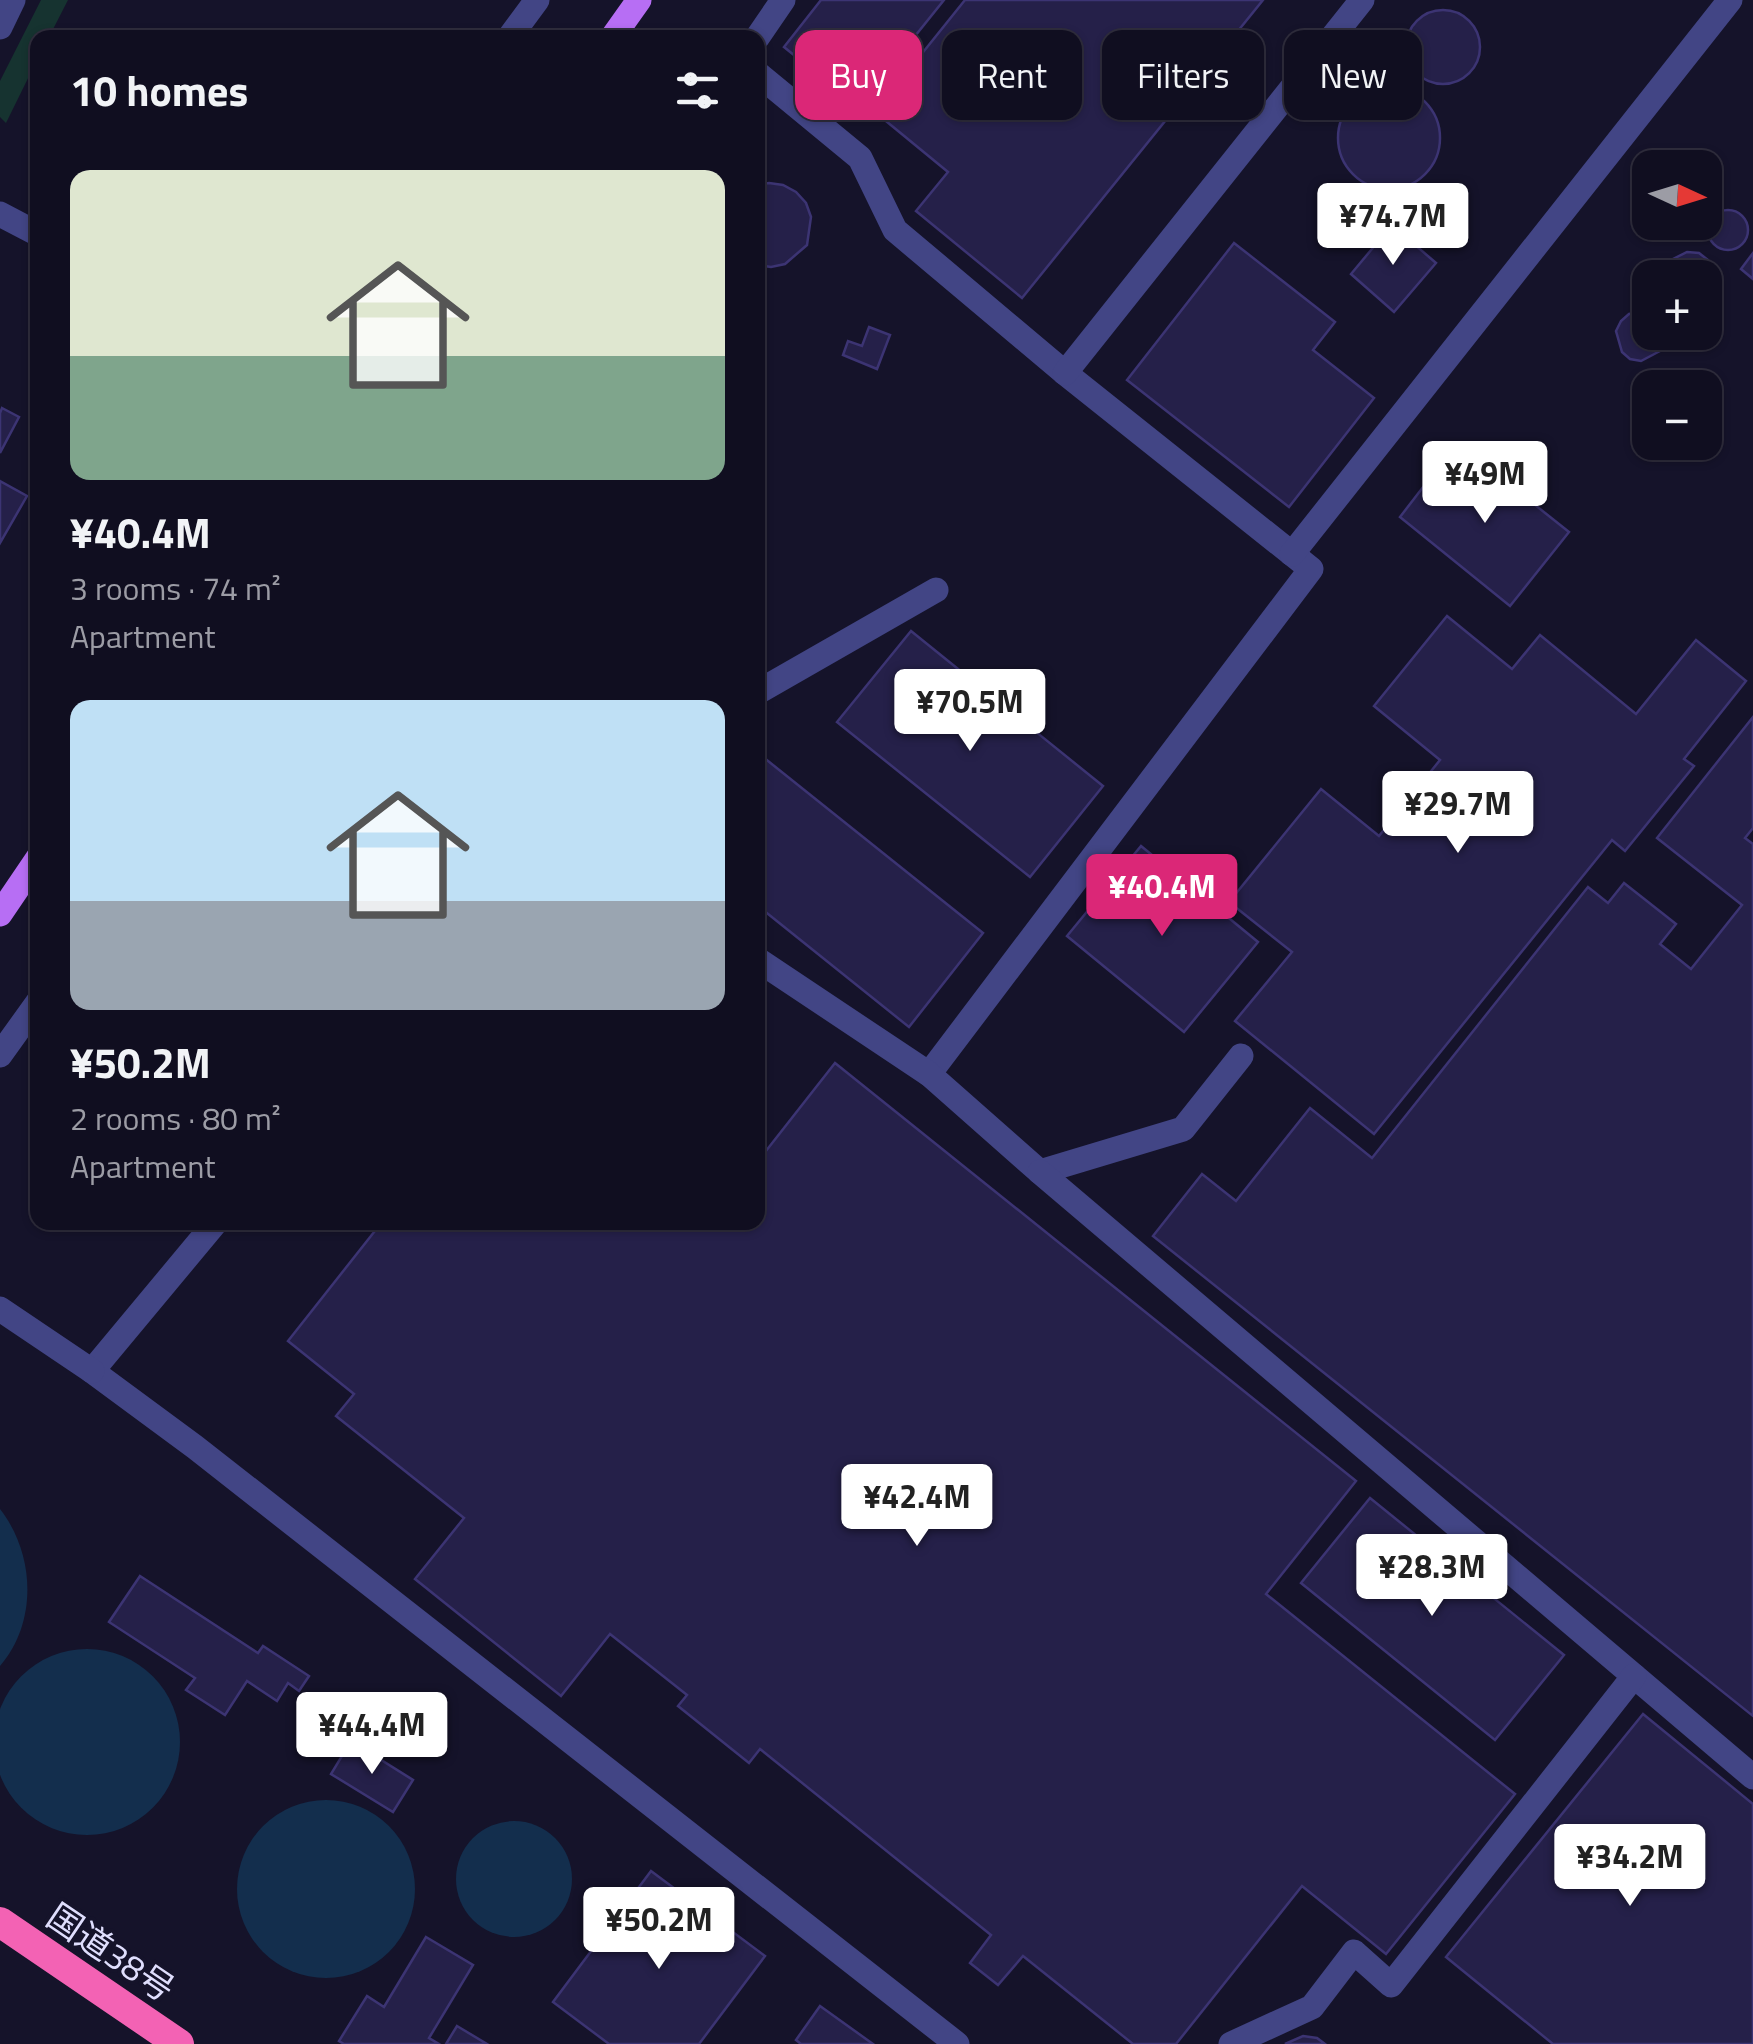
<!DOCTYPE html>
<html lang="en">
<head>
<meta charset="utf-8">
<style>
  :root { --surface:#100e20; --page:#1e1c2d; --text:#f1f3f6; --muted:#9c9ca5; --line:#302e3e; --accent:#db2777 }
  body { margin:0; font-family:"Titillium Web","Noto Sans JP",sans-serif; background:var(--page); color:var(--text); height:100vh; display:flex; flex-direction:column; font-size:38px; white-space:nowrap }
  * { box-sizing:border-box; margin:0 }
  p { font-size:32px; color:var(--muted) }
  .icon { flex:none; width:55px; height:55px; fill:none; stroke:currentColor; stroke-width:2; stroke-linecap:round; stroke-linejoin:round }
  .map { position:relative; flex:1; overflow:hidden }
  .drawer { position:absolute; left:30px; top:30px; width:735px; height:1200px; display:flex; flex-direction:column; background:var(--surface); border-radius:20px; box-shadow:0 2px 8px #0004,0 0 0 2px var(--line) }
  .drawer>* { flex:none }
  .top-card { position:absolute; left:795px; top:30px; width:808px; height:90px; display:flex; gap:20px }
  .needle { width:65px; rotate:94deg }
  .controls { position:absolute; left:1632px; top:150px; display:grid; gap:20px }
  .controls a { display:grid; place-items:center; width:90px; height:90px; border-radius:20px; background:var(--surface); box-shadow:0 2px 8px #0004,0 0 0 2px var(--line); font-size:50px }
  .price { position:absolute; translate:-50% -85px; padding:0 22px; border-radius:10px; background:#fff; color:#222; font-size:32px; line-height:65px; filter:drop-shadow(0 2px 5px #0008) }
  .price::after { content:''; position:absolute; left:50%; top:60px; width:30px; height:22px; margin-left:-15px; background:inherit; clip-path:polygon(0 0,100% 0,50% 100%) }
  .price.current { background:var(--accent); color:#fff }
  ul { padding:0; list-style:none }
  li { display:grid; align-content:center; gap:20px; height:530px; padding:0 40px }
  li span { display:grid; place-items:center; height:310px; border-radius:20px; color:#555 }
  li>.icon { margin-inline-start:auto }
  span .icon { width:180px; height:180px; fill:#fffc; stroke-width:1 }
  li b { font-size:42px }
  h2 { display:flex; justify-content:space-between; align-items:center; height:120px; padding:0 40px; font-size:42px }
  .tag { padding:0 35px; border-radius:20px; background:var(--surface); box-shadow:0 2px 8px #0004,0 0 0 2px var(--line); font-size:35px; line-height:90px }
  .tag.current { background:var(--accent); color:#fff }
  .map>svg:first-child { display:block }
</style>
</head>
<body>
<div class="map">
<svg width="1753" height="2044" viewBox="0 0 1753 2044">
  <rect width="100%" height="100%" fill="#15132a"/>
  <!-- green -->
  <path fill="#163330" d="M41 0H68L49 37 38 38 37 60 6 123 0 117V81Z"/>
  <!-- water -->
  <g fill="#132e4d">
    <path d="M0 1509C35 1554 38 1622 0 1666Z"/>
    <circle cx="87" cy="1742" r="93"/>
    <circle cx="326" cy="1889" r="89"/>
    <circle cx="514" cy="1879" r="58"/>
  </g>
  <!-- building -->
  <g fill="#252049" stroke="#3c3473" stroke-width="2.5">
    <path d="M821 0H944L858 107 784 47Z"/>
    <path d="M965 0H1263L1022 298 916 211 948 172 875 112Z"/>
    <circle cx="1443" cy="47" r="37"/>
    <circle cx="1389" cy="138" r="51"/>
    <path d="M769 183 783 185 796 192 806 203 811 217 807 245 785 264 771 267 758 265V185Z"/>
    <circle cx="1728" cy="230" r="20"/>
    <path d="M1392 225 1436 263 1394 312 1351 274Z"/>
    <path d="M1234 243 1335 322 1313 350 1374 398 1289 507 1127 380Z"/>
    <path d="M1687 252 1699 253 1708 260 1713 270 1715 282 1705 297V278H1664L1667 262Z"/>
    <path d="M1753 253V279L1741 269Z"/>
    <path d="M1640 312 1650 313V332H1664L1660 351 1641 361 1630 359 1622 352 1616 331 1621 321 1629 314Z"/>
    <path d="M869 327 890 335 877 369 843 355 848 341 862 346Z"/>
    <path d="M2 408 19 417 0 453V413Z"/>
    <path d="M1466 450 1569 532 1510 606 1400 517 1444 460 1453 467Z"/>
    <path d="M0 481 27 496 0 543Z"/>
    <path d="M1447 616 1512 669 1540 635 1636 714 1696 640 1746 681 1684 759 1694 766 1625 851 1612 840 1374 1134 1235 1021 1292 952 1229 902 1321 789 1379 836 1440 760 1374 706Z"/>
    <path d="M911 631 1103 786 1030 877 837 722Z"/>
    <path d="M1753 717V828L1745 838 1753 844V1716L1153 1236 1202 1174 1236 1201 1310 1108 1372 1158 1588 887 1608 903 1624 883 1676 924 1660 944 1691 969 1742 905 1657 838Z"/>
    <path d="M758 753 983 933 909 1027 758 906Z"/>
    <path d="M1141 846 1258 942 1184 1032 1067 936Z"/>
    <path d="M835 1063 1356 1481 1266 1594 1515 1794 1386 1954 1302 1886 1176 2044H1133L1023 1956 998 1985 970 1963 991 1935 760 1749 749 1763 678 1706 687 1695 610 1634 561 1696 415 1579 464 1518 336 1416 354 1394 288 1341 382 1222H758V1161Z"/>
    <path d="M1370 1498 1564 1655 1495 1740 1301 1583Z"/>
    <path d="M140 1576 258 1653 263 1646 309 1676 299 1691 288 1683 277 1701 247 1681 225 1715 186 1690 195 1678 109 1622Z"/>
    <path d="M1643 1714 1753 1804V2044H1553L1446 1957Z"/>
    <path d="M351 1741 413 1780 393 1812 331 1774Z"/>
    <path d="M651 1871 765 1956 699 2044H609L553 2002Z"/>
    <path d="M426 1937 473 1965 429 2038 439 2044H344L339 2041 367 1996 384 2007Z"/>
    <path d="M820 2006 873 2044H801L796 2040Z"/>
    <path d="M457 2026 487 2044H446Z"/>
    <path d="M1303 2036 1317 2038 1325 2044H1285Z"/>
  </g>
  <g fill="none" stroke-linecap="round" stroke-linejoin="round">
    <!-- minor -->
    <g stroke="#424585" stroke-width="25">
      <path d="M0 27 13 0"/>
      <path d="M509 38 537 0"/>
      <path d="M757 38 783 0"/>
      <path d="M758 74 860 158 895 230 1065 373 1311 569 929 1074"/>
      <path d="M0 214 38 234"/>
      <path d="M1065 373 1362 0"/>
      <path d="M1292 554 1730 0"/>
      <path d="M758 692 936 590"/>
      <path d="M758 960 929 1074 1040 1172 1183 1129 1241 1056"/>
      <path d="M0 1055 38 1002"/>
      <path d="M1040 1172 1753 1777"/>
      <path d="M216 1222 92 1371 195 1447 957 2044"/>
      <path d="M0 1309 92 1371"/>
      <path d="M1231 2044 1312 2007 1354 1952 1391 1985 1634 1676"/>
    </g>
    <!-- major -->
    <g stroke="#b76ef4" stroke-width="25">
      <path d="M612 38 639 0"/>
      <path d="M0 914 38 858"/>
    </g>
    <!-- highway -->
    <path stroke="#f362b4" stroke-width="30" d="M0 1922 179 2044"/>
  </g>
  <g text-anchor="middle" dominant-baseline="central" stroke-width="8" stroke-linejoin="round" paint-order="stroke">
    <!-- street labels -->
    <g font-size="35" fill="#dfdefd" stroke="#15132a">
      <text transform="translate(111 1952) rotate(34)">国道38号</text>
    </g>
  </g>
</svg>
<div class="controls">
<a><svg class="needle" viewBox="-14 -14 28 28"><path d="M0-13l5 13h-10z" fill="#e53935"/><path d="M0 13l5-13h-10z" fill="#9c9ca5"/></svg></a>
<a>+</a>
<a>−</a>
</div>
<b class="price" style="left:1393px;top:268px">¥74.7M</b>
<b class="price" style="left:1485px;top:526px">¥49M</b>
<b class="price" style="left:970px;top:754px">¥70.5M</b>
<b class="price" style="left:1458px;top:856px">¥29.7M</b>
<b class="price current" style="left:1162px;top:939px">¥40.4M</b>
<b class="price" style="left:917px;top:1549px">¥42.4M</b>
<b class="price" style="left:1432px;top:1619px">¥28.3M</b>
<b class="price" style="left:372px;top:1777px">¥44.4M</b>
<b class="price" style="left:1630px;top:1909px">¥34.2M</b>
<b class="price" style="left:659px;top:1972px">¥50.2M</b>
<div class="top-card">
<a class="tag current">Buy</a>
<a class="tag">Rent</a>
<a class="tag">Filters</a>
<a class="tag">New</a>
</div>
<section class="drawer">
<h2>10 homes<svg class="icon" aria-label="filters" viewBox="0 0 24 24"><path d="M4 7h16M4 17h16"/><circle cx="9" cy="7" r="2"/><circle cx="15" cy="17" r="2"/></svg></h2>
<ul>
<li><span style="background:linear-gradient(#dfe7d0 60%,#7fa58c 0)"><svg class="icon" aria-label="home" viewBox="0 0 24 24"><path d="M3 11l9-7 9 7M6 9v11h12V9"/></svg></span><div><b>¥40.4M</b><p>3 rooms · 74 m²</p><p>Apartment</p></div></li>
<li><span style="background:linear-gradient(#bfe0f5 65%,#9aa5b1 0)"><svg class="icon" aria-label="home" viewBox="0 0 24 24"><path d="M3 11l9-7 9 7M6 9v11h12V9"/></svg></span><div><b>¥50.2M</b><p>2 rooms · 80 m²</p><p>Apartment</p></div></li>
</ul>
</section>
</div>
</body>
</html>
